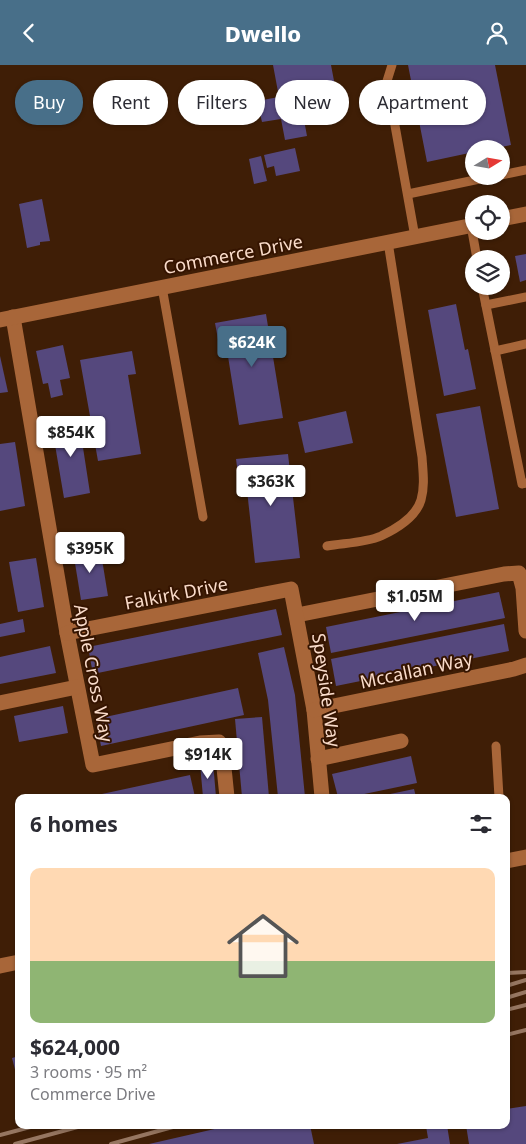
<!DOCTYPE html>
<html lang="en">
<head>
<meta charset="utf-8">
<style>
  :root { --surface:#fff; --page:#f7f7f7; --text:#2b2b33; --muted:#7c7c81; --line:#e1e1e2; --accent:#486f89 }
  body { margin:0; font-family:"Noto Sans",sans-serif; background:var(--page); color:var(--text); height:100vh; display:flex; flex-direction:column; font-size:19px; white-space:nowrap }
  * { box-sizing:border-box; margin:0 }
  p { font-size:16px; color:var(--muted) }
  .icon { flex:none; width:28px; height:28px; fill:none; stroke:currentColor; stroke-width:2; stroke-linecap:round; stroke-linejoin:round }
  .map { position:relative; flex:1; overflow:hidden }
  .side { position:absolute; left:15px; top:729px; width:495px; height:335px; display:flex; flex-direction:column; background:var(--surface); border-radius:10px; box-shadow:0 1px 4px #0004 }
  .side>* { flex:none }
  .top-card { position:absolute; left:15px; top:15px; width:496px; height:45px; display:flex; gap:10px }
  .needle { width:32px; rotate:79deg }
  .tools { position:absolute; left:465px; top:75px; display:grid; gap:10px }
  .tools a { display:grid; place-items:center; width:45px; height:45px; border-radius:50%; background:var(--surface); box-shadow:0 1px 4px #0004; font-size:25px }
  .price { position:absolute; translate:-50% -42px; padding:0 11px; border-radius:5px; background:#fff; color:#222; font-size:16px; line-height:32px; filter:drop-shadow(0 1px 2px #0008) }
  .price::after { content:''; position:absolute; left:50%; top:30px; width:15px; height:11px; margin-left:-8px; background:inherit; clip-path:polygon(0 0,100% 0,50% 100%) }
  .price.on { background:var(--accent); color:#fff }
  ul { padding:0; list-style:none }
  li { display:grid; align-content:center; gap:10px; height:265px; padding:0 15px }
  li+li { border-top:1px solid var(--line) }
  li span { display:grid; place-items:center; height:155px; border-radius:10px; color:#555 }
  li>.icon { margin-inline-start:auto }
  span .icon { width:90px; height:90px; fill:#fffc; stroke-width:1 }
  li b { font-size:21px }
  h2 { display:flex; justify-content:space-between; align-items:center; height:60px; padding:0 15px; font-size:21px }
  .pill { padding:0 18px; border-radius:22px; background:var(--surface); box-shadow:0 1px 4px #0004; font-size:18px; line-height:45px }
  .pill.on { background:var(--accent); color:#fff }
  header { display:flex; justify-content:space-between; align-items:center; height:65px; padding:0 15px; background:var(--accent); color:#fff; font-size:22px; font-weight:800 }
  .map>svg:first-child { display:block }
</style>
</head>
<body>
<header><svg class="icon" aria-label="back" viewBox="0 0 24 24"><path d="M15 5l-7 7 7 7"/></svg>Dwello<svg class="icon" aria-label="person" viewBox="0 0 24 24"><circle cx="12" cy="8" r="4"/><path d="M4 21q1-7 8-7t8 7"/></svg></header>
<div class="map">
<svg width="526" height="1079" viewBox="0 0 526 1079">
  <rect width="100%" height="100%" fill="#3f1e06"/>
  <!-- building -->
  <g fill="#55487d">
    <path d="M273 0H331L335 21 299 28 307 71 285 75 281 54 262 57 257 36 279 32Z"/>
    <path d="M408 0H495L511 80 491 84H474V87L427 97Z"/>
    <path d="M295 83 300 106 276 111 274 101 267 103 264 90Z"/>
    <path d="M261 91 267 116 254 119 249 94Z"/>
    <path d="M42 134 50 176 40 177V180L27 183 19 139Z"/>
    <path d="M526 189V215L520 217 515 191Z"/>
    <path d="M456 239 465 285 468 284 476 324 444 331 428 245Z"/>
    <path d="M266 249 283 353 239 360 226 279 219 280 215 258Z"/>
    <path d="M63 280 70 313 60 315 63 330 51 333 48 318 43 319 36 286Z"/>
    <path d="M132 286 136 309 128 310 141 389 98 396 80 295Z"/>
    <path d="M0 291 8 327 0 328Z"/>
    <path d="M480 341 499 444 456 452 436 349Z"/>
    <path d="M346 346 353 378 305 388 298 357Z"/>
    <path d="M68 351 70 364 80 363 90 428 64 433 53 368H55L52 353Z"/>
    <path d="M15 377 25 441 0 446V379Z"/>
    <path d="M288 389 300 493 255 498 246 416 239 417 236 394Z"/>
    <path d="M100 482 108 531 81 535 73 486Z"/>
    <path d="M36 493 44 542 18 547 9 497Z"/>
    <path d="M499 527 505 553 331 588 326 562Z"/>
    <path d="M276 544 282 570 93 609 88 582Z"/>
    <path d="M23 554 25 567 0 572V559Z"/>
    <path d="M504 559 509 586 336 621 331 594Z"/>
    <path d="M50 581 56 608 0 619V592Z"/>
    <path d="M284 582 295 630 305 732H278L268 635 258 588Z"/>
    <path d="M238 623 244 650 101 681 96 654Z"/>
    <path d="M63 641 68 668 19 677 14 651Z"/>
    <path d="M262 652 269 732H242L235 654Z"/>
    <path d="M411 691 417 718 350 732H338L332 709Z"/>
    <path d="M213 697 216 732H203L200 699Z"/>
    <path d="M190 710 195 732H88Z"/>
    <path d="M414 724 416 732H376Z"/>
    <path d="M19 991V1012H17L12 993Z"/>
    <path d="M526 1041V1079H469L466 1060H506V1044Z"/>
    <path d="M232 1060H310L314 1079H149Z"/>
    <path d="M432 1060H447L450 1079H397L428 1073 426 1061Z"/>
  </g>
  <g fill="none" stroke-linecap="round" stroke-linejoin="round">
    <!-- service -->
    <g stroke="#a86639" stroke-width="9">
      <path d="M392 0 387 16 415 172"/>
      <path d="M501 110 526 105"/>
      <path d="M408 129 494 111"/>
      <path d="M471 160 477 194"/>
      <path d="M482 221 522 419 526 418"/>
      <path d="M162 222 203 452"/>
      <path d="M486 240 526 232"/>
      <path d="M495 286 526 279"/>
      <path d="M327 481C344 478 365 478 381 471 396 464 416 452 421 435 425 421 423 407 422 392L388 177"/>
      <path d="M496 681 499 732"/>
    </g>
    <!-- minor -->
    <g stroke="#a86639" stroke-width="15">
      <path d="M13 252 67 568 93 700 200 678 219 677 223 693 227 732"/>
      <path d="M297 550 504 509 519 508 523 523 526 566"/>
      <path d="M67 568 291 524 314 645 322 732"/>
      <path d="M0 638 77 622"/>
      <path d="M314 645 514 604 526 600"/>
      <path d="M318 694 401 676"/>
      <path d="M506 796 526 792"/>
      <path d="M0 901 19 897"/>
    </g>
    <!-- tertiary -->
    <g stroke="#a86639" stroke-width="15">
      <path d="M501 154 526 149"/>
      <path d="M0 255 474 160"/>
    </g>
    <!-- rail -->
    <g stroke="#967661" stroke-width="4">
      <path d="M506 908 526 907"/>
      <path d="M506 921 526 915"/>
      <path d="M506 933 526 927"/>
      <path d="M506 945 526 940"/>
      <path d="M506 970 526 965"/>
      <path d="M0 1070 38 1060"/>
      <path d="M15 1079 85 1060"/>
      <path d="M111 1079 180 1060"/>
    </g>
  </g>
  <g text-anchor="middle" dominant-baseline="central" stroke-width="4" stroke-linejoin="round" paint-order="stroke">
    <!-- street labels -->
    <g font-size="18" fill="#fadcca" stroke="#351400">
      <text transform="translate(233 189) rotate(-11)">Commerce Drive</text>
      <text transform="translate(176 528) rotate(-11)">Falkirk Drive</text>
      <text transform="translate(416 605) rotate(-12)">Mccallan Way</text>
      <text transform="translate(94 608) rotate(79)">Apple Cross Way</text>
      <text transform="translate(327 625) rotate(82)">Speyside Way</text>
    </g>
  </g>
</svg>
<div class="tools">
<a><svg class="needle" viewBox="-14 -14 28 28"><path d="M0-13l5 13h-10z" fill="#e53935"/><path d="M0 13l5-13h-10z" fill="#7c7c81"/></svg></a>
<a><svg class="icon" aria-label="locate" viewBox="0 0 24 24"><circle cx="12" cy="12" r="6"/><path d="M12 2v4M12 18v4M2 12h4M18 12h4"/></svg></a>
<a><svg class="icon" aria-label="layers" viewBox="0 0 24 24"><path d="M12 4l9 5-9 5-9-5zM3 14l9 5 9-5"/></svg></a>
</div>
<b class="price on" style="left:252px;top:303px">$624K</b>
<b class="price" style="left:71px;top:393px">$854K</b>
<b class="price" style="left:271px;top:442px">$363K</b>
<b class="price" style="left:90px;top:509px">$395K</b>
<b class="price" style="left:415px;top:557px">$1.05M</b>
<b class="price" style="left:208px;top:715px">$914K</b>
<div class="top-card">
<a class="pill on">Buy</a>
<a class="pill">Rent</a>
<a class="pill">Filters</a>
<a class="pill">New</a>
<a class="pill">Apartment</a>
</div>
<section class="side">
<h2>6 homes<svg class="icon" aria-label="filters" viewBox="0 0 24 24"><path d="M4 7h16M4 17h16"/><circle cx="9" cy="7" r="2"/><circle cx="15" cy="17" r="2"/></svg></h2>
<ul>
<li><span style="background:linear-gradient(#ffd9b3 60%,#8fb573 0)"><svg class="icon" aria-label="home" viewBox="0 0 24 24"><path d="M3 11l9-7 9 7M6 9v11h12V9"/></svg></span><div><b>$624,000</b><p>3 rooms · 95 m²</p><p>Commerce Drive</p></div></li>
</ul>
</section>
</div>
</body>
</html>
